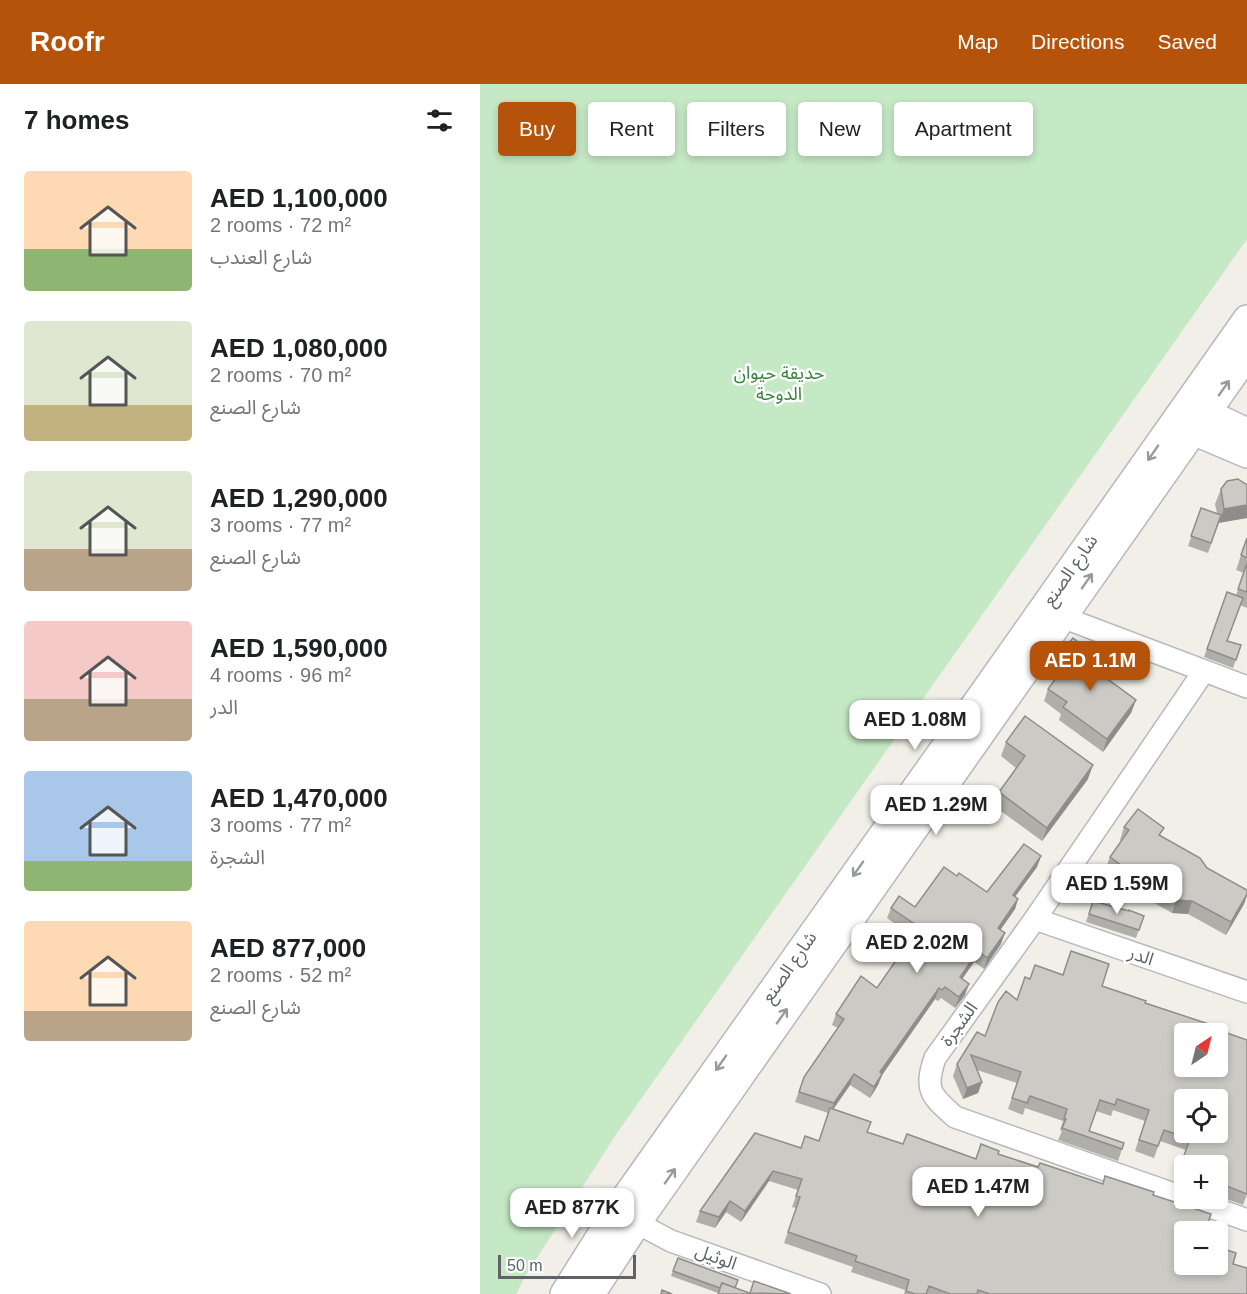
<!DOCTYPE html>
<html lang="en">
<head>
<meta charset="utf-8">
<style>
  :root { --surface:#fff; --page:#f2f2f2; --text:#202124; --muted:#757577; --accent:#b45309 }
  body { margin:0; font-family:Arial,"Noto Sans Arabic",sans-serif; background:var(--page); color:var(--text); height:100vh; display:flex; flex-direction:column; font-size:22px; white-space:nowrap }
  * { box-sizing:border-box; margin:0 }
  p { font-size:20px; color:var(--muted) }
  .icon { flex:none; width:33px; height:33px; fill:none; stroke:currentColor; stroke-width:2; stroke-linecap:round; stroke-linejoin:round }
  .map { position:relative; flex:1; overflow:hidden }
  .details { display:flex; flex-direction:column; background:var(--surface); width:480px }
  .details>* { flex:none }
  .hud { position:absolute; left:18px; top:18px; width:570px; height:54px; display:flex; gap:12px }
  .needle { width:39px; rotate:35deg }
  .buttons { position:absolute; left:694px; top:939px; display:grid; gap:12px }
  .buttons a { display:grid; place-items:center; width:54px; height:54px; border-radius:6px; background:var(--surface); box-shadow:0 3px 9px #0003; font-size:30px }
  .scale { position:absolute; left:18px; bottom:15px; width:138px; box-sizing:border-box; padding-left:6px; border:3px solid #5f6368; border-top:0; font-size:16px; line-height:21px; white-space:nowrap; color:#5f6368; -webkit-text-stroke:4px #fff; paint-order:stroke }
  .price { position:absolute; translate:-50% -51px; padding:0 14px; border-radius:12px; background:#fff; color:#222; font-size:20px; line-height:39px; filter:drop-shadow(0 2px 3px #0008) }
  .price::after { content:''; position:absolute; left:50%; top:36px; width:18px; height:14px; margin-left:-9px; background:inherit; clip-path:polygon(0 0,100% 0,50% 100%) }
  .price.active { background:var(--accent); color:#fff }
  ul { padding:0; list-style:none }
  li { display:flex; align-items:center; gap:18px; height:150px; padding:0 24px }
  li span { display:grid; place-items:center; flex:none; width:168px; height:120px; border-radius:6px; color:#555 }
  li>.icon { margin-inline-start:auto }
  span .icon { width:72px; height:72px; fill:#fffc; stroke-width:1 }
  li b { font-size:26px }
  h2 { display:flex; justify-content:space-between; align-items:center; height:72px; padding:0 24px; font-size:26px }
  .chip { padding:0 21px; border-radius:6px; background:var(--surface); box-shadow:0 3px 9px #0003; font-size:21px; line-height:54px }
  .chip.active { background:var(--accent); color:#fff }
  header { display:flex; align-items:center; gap:36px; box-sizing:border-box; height:84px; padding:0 30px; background:var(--accent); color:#fff }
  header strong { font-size:28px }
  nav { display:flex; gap:33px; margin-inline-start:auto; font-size:21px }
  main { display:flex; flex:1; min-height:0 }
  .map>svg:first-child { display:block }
</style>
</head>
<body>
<header>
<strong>Roofr</strong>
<nav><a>Map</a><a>Directions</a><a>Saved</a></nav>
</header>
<main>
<section class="details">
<h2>7 homes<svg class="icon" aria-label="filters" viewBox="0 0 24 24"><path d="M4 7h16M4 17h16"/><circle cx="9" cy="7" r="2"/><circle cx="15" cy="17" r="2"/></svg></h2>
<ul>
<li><span style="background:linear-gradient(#ffd9b3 65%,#8fb573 0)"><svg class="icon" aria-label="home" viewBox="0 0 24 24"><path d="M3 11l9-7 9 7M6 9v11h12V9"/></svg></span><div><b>AED 1,100,000</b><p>2 rooms · 72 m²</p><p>شارع العندب</p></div></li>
<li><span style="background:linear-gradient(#dfe7d0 70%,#c2b280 0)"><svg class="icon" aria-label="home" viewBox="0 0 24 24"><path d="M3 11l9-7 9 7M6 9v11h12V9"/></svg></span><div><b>AED 1,080,000</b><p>2 rooms · 70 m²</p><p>شارع الصنع</p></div></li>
<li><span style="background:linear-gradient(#dfe7d0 65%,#b9a48a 0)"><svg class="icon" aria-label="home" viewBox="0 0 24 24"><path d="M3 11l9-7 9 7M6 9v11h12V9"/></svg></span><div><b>AED 1,290,000</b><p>3 rooms · 77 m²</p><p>شارع الصنع</p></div></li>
<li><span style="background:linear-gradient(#f6c9c9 65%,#b9a48a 0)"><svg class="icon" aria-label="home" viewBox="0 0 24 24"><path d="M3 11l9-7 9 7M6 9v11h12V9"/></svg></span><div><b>AED 1,590,000</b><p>4 rooms · 96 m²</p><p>الدر</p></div></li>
<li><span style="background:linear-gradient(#a9c7e8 75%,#8fb573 0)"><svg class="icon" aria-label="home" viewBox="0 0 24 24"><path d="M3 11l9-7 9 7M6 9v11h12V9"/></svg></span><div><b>AED 1,470,000</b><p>3 rooms · 77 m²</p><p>الشجرة</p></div></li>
<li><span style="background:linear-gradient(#ffd9b3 75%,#b9a48a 0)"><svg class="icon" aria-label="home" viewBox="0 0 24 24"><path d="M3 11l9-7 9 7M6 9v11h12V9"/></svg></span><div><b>AED 877,000</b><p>2 rooms · 52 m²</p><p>شارع الصنع</p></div></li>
</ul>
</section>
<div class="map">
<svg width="767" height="1210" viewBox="0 0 767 1210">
  <rect width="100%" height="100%" fill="#f1efe8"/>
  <!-- green -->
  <path fill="#c5e8c5" d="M0 0H767V155L137 1049 46 1191 36 1210H0Z"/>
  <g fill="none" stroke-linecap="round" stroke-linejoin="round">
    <!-- minor casing -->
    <g stroke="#b5b8bc" stroke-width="24">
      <g id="minor">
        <path d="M571 523 582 533 767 603"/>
        <path d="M555 835 767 908"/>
        <path d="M705 1114 475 1033C451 1012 444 1006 455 974L555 835 724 587"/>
        <path d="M705 1114 767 1136"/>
        <path d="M147 1131 157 1139 191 1157 340 1210"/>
      </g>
    </g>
    <!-- tertiary casing -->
    <g stroke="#b5b8bc" stroke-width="30">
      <g id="tertiary">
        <path d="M713 319 727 329 767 348"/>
        <path d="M700 337 713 347 767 370"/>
        <path d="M84 1210 138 1124 502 611 767 235"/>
        <path d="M111 1210 157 1139 767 271"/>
      </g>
    </g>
    <!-- minor -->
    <use href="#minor" stroke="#fff" stroke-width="21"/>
    <!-- tertiary -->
    <use href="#tertiary" stroke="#fff" stroke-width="27"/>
  </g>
  <!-- wall -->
  <g fill="#afaea9">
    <path d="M767 401V434L739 438 728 469 708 462 721 424 737 429 735 420 741 405Z"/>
    <path d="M767 453V524L760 521 747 557 761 561 753 584 724 573 747 508 756 511 764 489 756 486Z"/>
    <path d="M583 566 613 584 656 616 651 629 623 668 579 636 581 630 564 617 568 605 584 583 579 579Z"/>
    <path d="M526 658 608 695 562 757 514 722 519 708 536 684 521 672Z"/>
    <path d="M644 743 681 752 727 784 767 806V812L764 820 746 851 708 830 692 829 655 808 625 786 630 773 641 757 640 756Z"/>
    <path d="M561 772 557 783 535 812 538 815 535 825 520 846 521 860 504 885 494 878 482 895 485 911 475 924 461 914 458 917 455 915 402 991 398 1001 390 1014 370 1001 353 1025 387 1048 423 1060 496 1074 518 1070 558 1083 622 1100 673 1111 705 1148 753 1180 767 1210H424L425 1206 371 1188 373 1183 304 1159 316 1124 312 1123 318 1106 289 1097 261 1138 246 1128 235 1144 216 1138 220 1127 321 1064 339 1057 348 1029 315 1018 324 993 358 944 352 941 356 930 397 904 433 853 407 834 411 824 435 823 477 792 507 808Z"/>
    <path d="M613 817 664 832 656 854 606 838Z"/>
    <path d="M582 891 622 902 747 949 767 1036V1110L763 1121 738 1112V1082H705V1091L698 1088 706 1066 680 1057 674 1074 655 1067 665 1037 633 1026 631 1032 616 1027 609 1047 644 1059 638 1077 578 1056 582 1047 580 1046 583 1037 545 1024 543 1031 528 1025 537 999 497 986 502 998 498 1009 483 1015 473 992 477 980 505 952 537 916 550 895Z"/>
    <path d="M198 1174 255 1204 270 1209 311 1210 238 1209 191 1192Z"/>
  </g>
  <!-- shaded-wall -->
  <g fill="#8f8d8a">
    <path d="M767 421V434L739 439 744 425Z"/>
    <path d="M617 572 613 584 610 582Z"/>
    <path d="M656 616 651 629 623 668 627 655Z"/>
    <path d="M613 681 608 695 562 757 567 744Z"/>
    <path d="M561 772 557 783 529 821 533 811Z"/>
    <path d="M767 810 764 820 746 851 751 838Z"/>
    <path d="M538 815 535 825 514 855 518 844Z"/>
    <path d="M696 816 712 817 708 830 692 829Z"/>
    <path d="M525 849 521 860 504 885 507 874Z"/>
    <path d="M498 867 494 878 476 904 480 893Z"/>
    <path d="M489 900 485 911 475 924 479 913Z"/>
    <path d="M459 904 455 915 402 991 398 1001 390 1014 400 988Z"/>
    <path d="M374 990 370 1001 350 1030 354 1019Z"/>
    <path d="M502 998 498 1009 483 1015 487 1004Z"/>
    <path d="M293 1087 289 1097 261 1138 265 1127Z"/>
    <path d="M250 1117 246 1128 235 1144 239 1133Z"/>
  </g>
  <!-- building -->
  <g fill="#cccac5" stroke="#8f8d8a" stroke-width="1.5" fill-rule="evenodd">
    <path d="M758 395 767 401V421L744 425 741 405 747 397Z"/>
    <path d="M721 424 741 431 731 459 711 452Z"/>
    <path d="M767 454V474L761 471Z"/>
    <path d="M767 479V508L758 505Z"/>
    <path d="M747 508 763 514 747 557 761 561 756 576 727 565Z"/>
    <path d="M593 554 617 572 610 582 656 616 627 655 583 623 587 618 568 605 592 572 583 566Z"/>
    <path d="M545 632 613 681 567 744 519 708 545 672 526 658Z"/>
    <path d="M658 725 684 744 679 751 720 774 727 784 767 806V810L751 838 712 817 696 816 660 795 630 773 649 746 644 743Z"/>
    <path d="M544 760 561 772 533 811 538 815 518 844 525 849 507 874 498 867 480 893 489 900 479 913 465 903 462 906 459 904 400 988 402 990 394 1003 374 990 354 1019 319 1008 324 993 364 935 356 930 381 892 397 904 439 843 411 824 419 812 435 823 464 783 477 792 479 789 507 808Z"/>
    <path d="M613 817 649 827V826L664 832 659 846 609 830Z"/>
    <path d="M591 867 629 880 622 902 666 917 665 919 747 946V949L767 956V1110L739 1099 741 1091 738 1090V1082H715L702 1077 710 1055 684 1046 678 1062 659 1056 669 1026 637 1015 635 1021 620 1016 609 1047 644 1059 642 1065 582 1044 586 1035H584L587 1025 550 1012 547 1019 532 1014 541 988 491 971 502 998 487 1004 477 980 497 948 505 952 518 918 526 907 537 916 545 893 550 895 555 881 583 891ZM705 950H738V982H705ZM705 1016H738V1048H705Z"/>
    <path d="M350 1024 391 1038 387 1048 423 1060 427 1050 496 1075 501 1060 519 1067 518 1070 558 1083 560 1079 623 1100 625 1092 674 1108 673 1111 731 1130 725 1148H705V1180H738V1163L756 1169 753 1180 767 1184V1210H510L498 1206 497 1210H470L449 1202 446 1210H435L426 1207 429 1196 375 1177 377 1172 308 1148 320 1113 316 1112 322 1095 293 1087 265 1127 250 1117 239 1133 220 1127 275 1049 321 1064 325 1052 339 1057Z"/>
    <path d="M198 1174 258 1196 255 1204 242 1199 240 1204 193 1187Z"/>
    <path d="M274 1197 311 1210 270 1209Z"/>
    <path d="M242 1199 272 1210H238Z"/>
    <path d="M182 1206 192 1210H181Z"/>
  </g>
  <!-- one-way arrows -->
  <defs><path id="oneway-shaft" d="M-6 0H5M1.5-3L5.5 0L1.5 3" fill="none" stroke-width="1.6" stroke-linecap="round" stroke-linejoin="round" transform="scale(1.5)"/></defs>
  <g stroke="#979a9d">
    <use href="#oneway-shaft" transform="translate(744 304) rotate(-55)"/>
    <use href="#oneway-shaft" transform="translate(673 369) rotate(125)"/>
    <use href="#oneway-shaft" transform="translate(607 497) rotate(-55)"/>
    <use href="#oneway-shaft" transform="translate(378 785) rotate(125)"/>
    <use href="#oneway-shaft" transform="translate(302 932) rotate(-55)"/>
    <use href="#oneway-shaft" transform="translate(241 979) rotate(125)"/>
    <use href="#oneway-shaft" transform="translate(190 1092) rotate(-55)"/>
  </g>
  <g text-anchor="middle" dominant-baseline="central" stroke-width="5" stroke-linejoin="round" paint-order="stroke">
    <!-- park labels -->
    <g font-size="18" fill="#348238" stroke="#fff">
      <text x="299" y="289">حديقة حيوان<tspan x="299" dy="21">الدوحة</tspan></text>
    </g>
    <!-- street labels -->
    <g font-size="18" fill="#5f6368" stroke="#fff">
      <text transform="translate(590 486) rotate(-55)">شارع الصنع</text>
      <text transform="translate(661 872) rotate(19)">الدر</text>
      <text transform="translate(309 883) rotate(-55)">شارع الصنع</text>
      <text transform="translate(479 940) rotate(-54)">الشجرة</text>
      <text transform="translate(236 1173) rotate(20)">الوثيل</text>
    </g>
  </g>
</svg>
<div class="buttons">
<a><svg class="needle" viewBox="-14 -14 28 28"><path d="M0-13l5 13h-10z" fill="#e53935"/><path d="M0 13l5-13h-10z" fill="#757577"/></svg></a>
<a><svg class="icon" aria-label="locate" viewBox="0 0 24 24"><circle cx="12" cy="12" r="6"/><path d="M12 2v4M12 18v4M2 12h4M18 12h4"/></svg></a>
<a>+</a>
<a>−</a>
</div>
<div class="scale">50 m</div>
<b class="price active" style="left:610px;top:608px">AED 1.1M</b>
<b class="price" style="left:435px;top:667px">AED 1.08M</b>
<b class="price" style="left:456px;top:752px">AED 1.29M</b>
<b class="price" style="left:637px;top:831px">AED 1.59M</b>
<b class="price" style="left:437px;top:890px">AED 2.02M</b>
<b class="price" style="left:498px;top:1134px">AED 1.47M</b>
<b class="price" style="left:92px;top:1155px">AED 877K</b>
<div class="hud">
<a class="chip active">Buy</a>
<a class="chip">Rent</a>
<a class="chip">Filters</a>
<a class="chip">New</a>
<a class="chip">Apartment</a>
</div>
</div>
</main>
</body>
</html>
